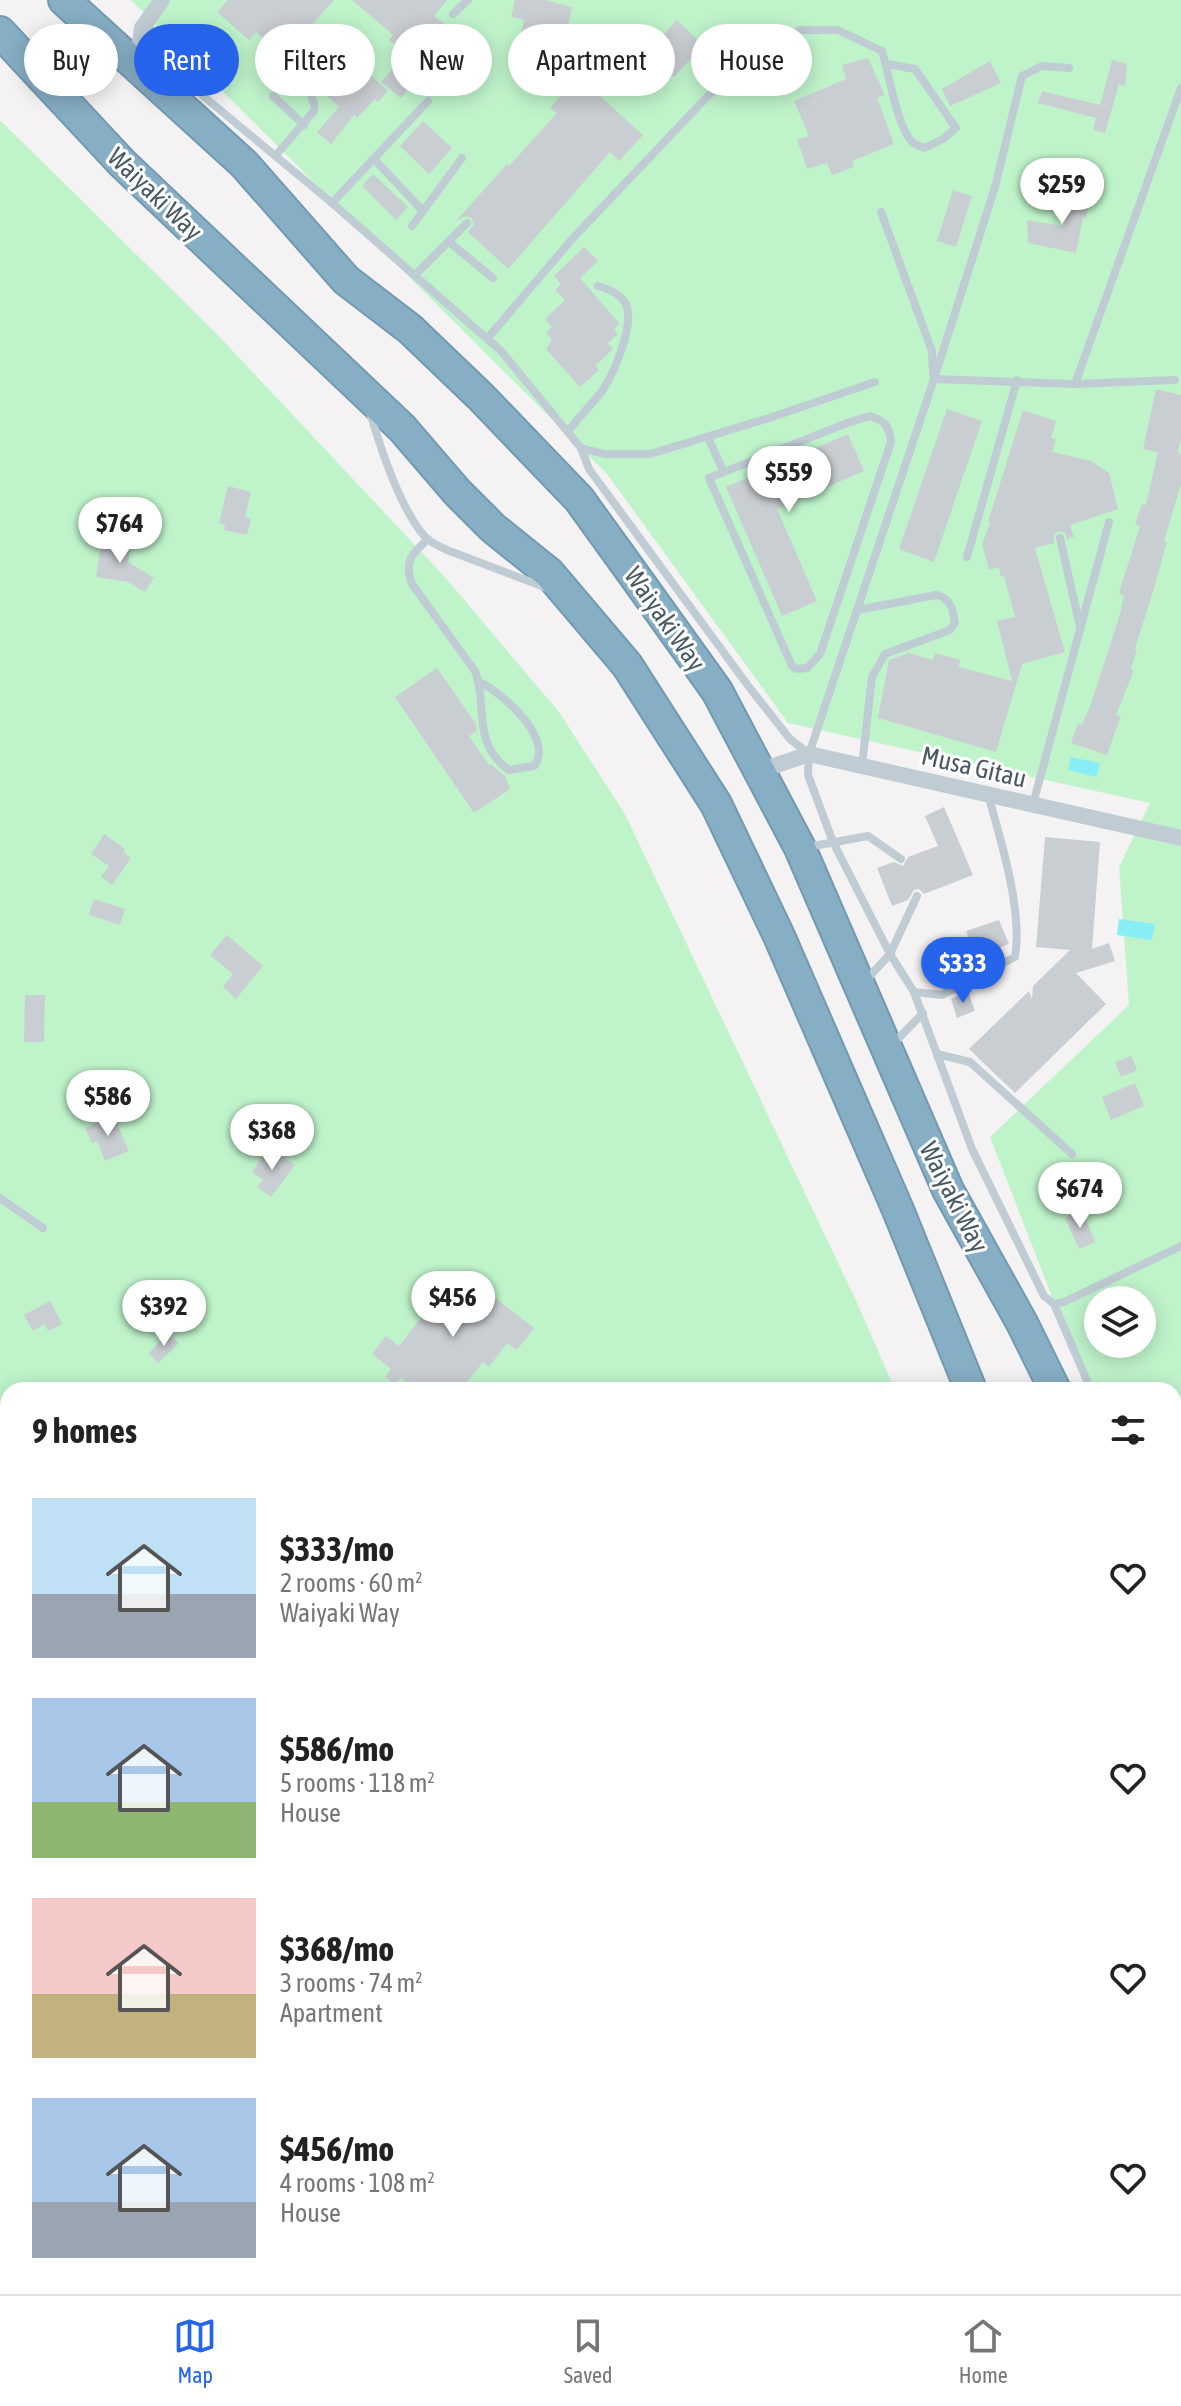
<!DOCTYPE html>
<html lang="en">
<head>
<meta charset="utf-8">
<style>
  :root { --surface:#fff; --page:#f2f2f2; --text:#222; --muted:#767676; --line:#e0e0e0; --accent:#2563eb }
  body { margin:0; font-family:"Asap Condensed",sans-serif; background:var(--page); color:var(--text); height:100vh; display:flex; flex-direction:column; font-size:30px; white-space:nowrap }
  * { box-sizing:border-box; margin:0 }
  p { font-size:26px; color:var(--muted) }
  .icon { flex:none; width:44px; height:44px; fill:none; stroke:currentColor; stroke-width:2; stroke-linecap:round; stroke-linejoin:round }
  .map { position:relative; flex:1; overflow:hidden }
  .panel { position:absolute; left:0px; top:1382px; width:1182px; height:912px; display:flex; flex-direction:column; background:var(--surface); border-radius:24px 24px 0 0; box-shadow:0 4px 20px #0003 }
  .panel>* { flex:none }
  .banner { position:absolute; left:24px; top:24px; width:1134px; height:72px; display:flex; gap:16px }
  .controls { position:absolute; left:1084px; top:1286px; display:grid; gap:16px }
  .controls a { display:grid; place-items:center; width:72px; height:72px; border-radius:50%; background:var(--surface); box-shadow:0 4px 20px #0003; font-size:40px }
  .price { position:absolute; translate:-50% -68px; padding:0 18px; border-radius:28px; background:#fff; color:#222; font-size:26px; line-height:52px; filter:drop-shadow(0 2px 4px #0008) }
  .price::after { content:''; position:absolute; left:50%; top:48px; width:24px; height:18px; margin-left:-12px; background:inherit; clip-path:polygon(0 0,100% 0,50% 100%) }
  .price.active { background:var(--accent); color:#fff }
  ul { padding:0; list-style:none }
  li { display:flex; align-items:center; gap:24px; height:200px; padding:0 32px }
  li span { display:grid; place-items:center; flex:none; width:224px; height:160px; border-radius:0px; color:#555 }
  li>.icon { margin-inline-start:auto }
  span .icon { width:96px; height:96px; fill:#fffc; stroke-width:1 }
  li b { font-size:34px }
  h2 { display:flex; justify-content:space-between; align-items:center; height:96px; padding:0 32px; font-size:34px }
  .chip { padding:0 28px; border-radius:36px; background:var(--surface); box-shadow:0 4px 20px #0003; font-size:28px; line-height:72px }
  .chip.active { background:var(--accent); color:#fff }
  .menu { display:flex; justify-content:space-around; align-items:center; height:112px; border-top:2px solid var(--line); background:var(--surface); font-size:22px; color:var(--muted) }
  .menu a { display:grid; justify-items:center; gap:4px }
  .menu .active { color:var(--accent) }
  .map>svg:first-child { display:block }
</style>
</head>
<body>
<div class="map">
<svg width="1181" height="2294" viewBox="0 0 1181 2294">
  <rect width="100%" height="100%" fill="#f5f2f3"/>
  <!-- green -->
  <g fill="#bff4cb" fill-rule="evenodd">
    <path d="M131 0H1181V1629L1174 1611V1390H1088L990 1137 1129 1005 1119 867 1150 803 788 723 607 474ZM1098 1300H1142V1344H1098Z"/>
    <path d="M0 120 215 332 444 576 559 712 625 814 859 1307 895 1390H8V2286H315L305 2294H0Z"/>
  </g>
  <!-- water -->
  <g fill="#88eef5">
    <path d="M1071 757 1100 763 1097 777 1068 770Z"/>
    <path d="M1119 919 1155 924 1152 940 1117 935Z"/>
  </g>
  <!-- building -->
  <g fill="#c9ced2">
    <path d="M228 0H334L302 36 324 55 302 78 291 68 301 56 275 34 267 42 256 32 249 40 217 12Z"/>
    <path d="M352 0H447L434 16 459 35 430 72 426 68 401 98 381 82 406 53 389 40 393 35Z"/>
    <path d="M515 0H545L572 7 562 54 519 43 524 20 511 17Z"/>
    <path d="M677 20 703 45 674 77 653 58 662 48 656 43Z"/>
    <path d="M346 52 388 91 378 102 375 99 357 118 354 115 331 144 317 132 339 107 315 84Z"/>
    <path d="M868 58 885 95 877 98 894 144 852 161 854 167 832 175 827 163 807 169 797 139 809 136 794 101 846 79 842 65Z"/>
    <path d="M1112 60 1127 64 1125 86 1119 84 1105 133 1093 130 1096 118 1038 103 1042 91 1100 105Z"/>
    <path d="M990 61 1001 83 950 106 942 89Z"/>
    <path d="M578 76 643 135 619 161 610 152 508 269 468 232 474 224 471 218 466 216 456 221 507 164 509 166 557 113 550 108Z"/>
    <path d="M423 121 452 148 429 174 400 146Z"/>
    <path d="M373 174 408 207 396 220 362 186Z"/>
    <path d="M1086 179 1090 180 1087 197H1090L1086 218 1083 217 1076 253 1028 243 1027 220 1062 226Z"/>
    <path d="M953 190 972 196 956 247 937 241Z"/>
    <path d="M584 247 598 261 580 278 619 323 614 329 618 334 608 343 613 349 595 366 599 370 580 387 546 349 552 340 546 333 552 327 545 319 565 300 555 290 561 284 554 276Z"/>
    <path d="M1156 389 1181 395V439L1178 452 1181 455V484L1164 541 1167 542 1155 585 1135 649 1137 650 1131 669 1134 670 1116 715 1121 716 1107 755 1071 743 1078 723 1082 725 1090 707 1120 614 1124 595 1119 593 1140 526 1135 524 1142 504 1146 505 1158 452 1143 449Z"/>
    <path d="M947 409 982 421 934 562 899 549Z"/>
    <path d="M1023 410 1056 421 1051 438 1056 439 1052 452 1091 461 1109 473 1118 509 1070 525 1074 537 1067 539 1065 533 1058 531 1054 535V543L1035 548 1065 652 1022 664 996 752 878 718 889 660 908 653 933 660 935 653 960 660 959 667 1012 681 997 621 1015 617 1004 576 1001 577 999 567 989 570 982 544 990 523 988 522Z"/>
    <path d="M848 434 864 471 777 509 817 601 782 616 726 487Z"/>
    <path d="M228 486 251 492 245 517 251 519 247 535 224 530 225 524 219 523Z"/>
    <path d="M102 538 131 543 128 562 154 578 145 592 128 582 96 577Z"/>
    <path d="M437 668 476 724 477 731 469 736 489 765 491 764 505 776 510 789 474 813 395 697Z"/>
    <path d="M944 807 973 875 924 894 919 889 914 890 908 900 892 906 877 868 894 862 903 866 908 857 938 846 925 816Z"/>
    <path d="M104 834 125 849 123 852 131 858 112 885 101 877 109 866 91 854Z"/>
    <path d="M1045 837 1100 842 1092 949 1109 943 1115 961 1076 973 1106 1004 1015 1093 969 1049 1029 991 1032 999 1033 986 1070 950 1036 947Z"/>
    <path d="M94 899 125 909 120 925 89 915Z"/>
    <path d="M999 920 1009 944 976 958 966 931Z"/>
    <path d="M227 935 263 966 236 999 223 987 233 974 210 955Z"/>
    <path d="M968 992 975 1011 957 1018 951 999Z"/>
    <path d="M25 995H45L44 1042H24Z"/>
    <path d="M1131 1056 1137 1070 1121 1077 1115 1062Z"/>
    <path d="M1135 1083 1144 1106 1111 1120 1102 1097Z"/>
    <path d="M114 1116 129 1151 105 1161 97 1141 92 1143 85 1128Z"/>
    <path d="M266 1151 276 1158 279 1154 295 1165 271 1197 257 1187 263 1180 252 1172Z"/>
    <path d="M1082 1211 1095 1242 1079 1249 1065 1218Z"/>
    <path d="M463 1273 534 1328 517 1350 507 1343 489 1367 483 1362 461 1390H416L401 1378 395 1385 385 1377 391 1369 372 1354 386 1336 399 1346 424 1314 420 1311 429 1300 432 1303 440 1293 445 1297Z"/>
    <path d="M50 1301 62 1324 48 1331 45 1324 33 1331 24 1315Z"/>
    <path d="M168 1333 179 1343 158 1363 149 1353Z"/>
  </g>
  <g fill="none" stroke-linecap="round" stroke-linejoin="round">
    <!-- highway casing -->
    <g stroke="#7199b0" stroke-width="34">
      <g id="highway">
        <path d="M64 0 244 164 346 280 410 329 481 397 579 499 636 578 717 691 800 848 948 1190 1022 1323 1055 1390"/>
        <path d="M0 32 122 163 402 428 457 492 493 528 549 573 627 665 716 804 779 936 898 1210 971 1390"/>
        <path d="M1174 1675 1181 1695"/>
        <path d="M1174 1871 1181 1889"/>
      </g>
    </g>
    <!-- lane -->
    <g stroke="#bfccd3" stroke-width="8">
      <path d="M453 14 468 0"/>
      <path d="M146 23 183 74 202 95 332 203 501 351 581 448 604 454H650L769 418 875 382"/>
      <path d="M273 96 304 125"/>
      <path d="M276 155 314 111C317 100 305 91 309 80L320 70 351 35"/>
      <path d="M374 159 423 211"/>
      <path d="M332 203 428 101"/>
      <path d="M881 212 932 351 933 374"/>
      <path d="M412 226 462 158"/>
      <path d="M449 242 493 278"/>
      <path d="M415 275 467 223"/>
      <path d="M487 339 573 238 706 98 758 48 801 30H838L882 51C889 73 897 127 912 142 916 145 920 146 924 148L943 139 956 128 915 69 886 64"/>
      <path d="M934 379 995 187 1022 76 1042 66 1069 68"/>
      <path d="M1075 384 1181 88"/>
      <path d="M369 409C380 447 399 507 425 537 431 543 439 546 447 550L552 590"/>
      <path d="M870 416C885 421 889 426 891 442L820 654 807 668 796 669 792 666 709 478 847 423Z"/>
      <path d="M569 430C579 417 592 404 602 391 614 373 633 329 627 307 623 295 609 289 598 286"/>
      <path d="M708 437 723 471"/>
      <path d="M581 448 589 469 749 687 790 739 808 753"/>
      <path d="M1060 538 1080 627"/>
      <path d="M428 539C411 555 404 561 412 584L475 671C488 704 471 744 509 770L534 766C555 739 502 692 479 682"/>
      <path d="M967 557 1017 380"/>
      <path d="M857 610 936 595C951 598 953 610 955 623L950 630 885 654 872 677 862 765"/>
      <path d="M988 795C1001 840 1023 912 1015 957L942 995 914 992 890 954 833 842 808 775 809 754 934 379 1075 384 1175 380"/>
      <path d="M1033 804 1109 522"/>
      <path d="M808 847 868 836 901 859"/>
      <path d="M866 980 890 954 917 896"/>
      <path d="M914 992 972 1149 1044 1296 1054 1304 1064 1302 1181 1246"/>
      <path d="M893 1044 923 1013"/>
      <path d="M937 1054 970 1062 1072 1154"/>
      <path d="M0 1198 43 1228"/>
      <path d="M1054 1304 1091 1390"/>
      <path d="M1174 1457 1181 1459"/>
      <path d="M0 2043 8 2037"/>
    </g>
    <!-- street -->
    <g stroke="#bfccd3" stroke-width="16">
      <path d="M137 67 142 28 162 0"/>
      <path d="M759 771 809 754 1181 838"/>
      <path d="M1174 1581 1181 1597"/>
      <path d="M1174 2044 1181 2043"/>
      <path d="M648 2294 658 2286"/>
    </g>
    <!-- highway -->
    <use href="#highway" stroke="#86aec4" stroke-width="30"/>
  </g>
  <g text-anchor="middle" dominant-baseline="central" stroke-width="6" stroke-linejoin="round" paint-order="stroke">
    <!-- street labels -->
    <g font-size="26" fill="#485962" stroke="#fff">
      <text transform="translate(155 194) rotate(44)">Waiyaki Way</text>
      <text transform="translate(665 619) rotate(55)">Waiyaki Way</text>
      <text transform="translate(974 767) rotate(13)">Musa Gitau</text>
      <text transform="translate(954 1197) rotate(63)">Waiyaki Way</text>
    </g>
  </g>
</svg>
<div class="controls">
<a><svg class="icon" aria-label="layers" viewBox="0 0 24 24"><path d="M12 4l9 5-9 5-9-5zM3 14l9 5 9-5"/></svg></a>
</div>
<b class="price" style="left:1062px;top:226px">$259</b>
<b class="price" style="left:789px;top:514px">$559</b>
<b class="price" style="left:120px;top:565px">$764</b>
<b class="price active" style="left:963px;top:1005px">$333</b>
<b class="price" style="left:108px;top:1138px">$586</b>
<b class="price" style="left:272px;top:1172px">$368</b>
<b class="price" style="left:1080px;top:1230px">$674</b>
<b class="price" style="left:453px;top:1339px">$456</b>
<b class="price" style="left:164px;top:1348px">$392</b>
<div class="banner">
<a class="chip">Buy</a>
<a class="chip active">Rent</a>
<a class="chip">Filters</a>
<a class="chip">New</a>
<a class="chip">Apartment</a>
<a class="chip">House</a>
</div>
<section class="panel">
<h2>9 homes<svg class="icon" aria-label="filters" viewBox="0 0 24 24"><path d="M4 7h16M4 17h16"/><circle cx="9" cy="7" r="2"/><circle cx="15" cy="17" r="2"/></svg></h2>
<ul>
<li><span style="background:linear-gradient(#bfe0f5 60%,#9aa5b1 0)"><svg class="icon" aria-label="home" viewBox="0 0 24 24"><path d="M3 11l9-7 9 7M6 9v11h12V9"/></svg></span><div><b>$333/mo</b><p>2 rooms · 60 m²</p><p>Waiyaki Way</p></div><svg class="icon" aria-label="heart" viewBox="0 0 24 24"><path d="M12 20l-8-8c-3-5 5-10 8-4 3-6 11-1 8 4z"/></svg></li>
<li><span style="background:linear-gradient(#a9c7e8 65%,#8fb573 0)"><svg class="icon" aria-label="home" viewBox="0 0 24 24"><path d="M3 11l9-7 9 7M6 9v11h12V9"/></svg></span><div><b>$586/mo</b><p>5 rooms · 118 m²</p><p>House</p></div><svg class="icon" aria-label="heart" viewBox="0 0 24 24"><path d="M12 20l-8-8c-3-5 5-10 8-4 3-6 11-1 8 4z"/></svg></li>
<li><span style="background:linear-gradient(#f6c9c9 60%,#c2b280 0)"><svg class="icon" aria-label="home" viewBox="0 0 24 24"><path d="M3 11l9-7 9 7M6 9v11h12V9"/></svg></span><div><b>$368/mo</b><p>3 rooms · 74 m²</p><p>Apartment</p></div><svg class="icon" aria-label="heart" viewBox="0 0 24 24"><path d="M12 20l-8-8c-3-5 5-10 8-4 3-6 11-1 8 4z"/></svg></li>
<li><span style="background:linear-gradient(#a9c7e8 65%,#9aa5b1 0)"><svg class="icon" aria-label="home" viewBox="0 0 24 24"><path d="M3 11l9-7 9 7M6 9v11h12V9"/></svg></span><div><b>$456/mo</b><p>4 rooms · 108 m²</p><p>House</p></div><svg class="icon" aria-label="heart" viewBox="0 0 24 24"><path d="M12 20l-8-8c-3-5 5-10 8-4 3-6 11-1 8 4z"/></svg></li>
</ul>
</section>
</div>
<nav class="menu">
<a class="active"><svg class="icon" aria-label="map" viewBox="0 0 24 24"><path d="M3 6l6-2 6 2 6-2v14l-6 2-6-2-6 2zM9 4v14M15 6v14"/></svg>Map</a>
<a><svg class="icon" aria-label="saved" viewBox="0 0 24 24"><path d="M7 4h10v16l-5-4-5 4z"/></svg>Saved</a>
<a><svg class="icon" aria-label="home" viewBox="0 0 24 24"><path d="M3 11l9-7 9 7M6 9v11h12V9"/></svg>Home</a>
</nav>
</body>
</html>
